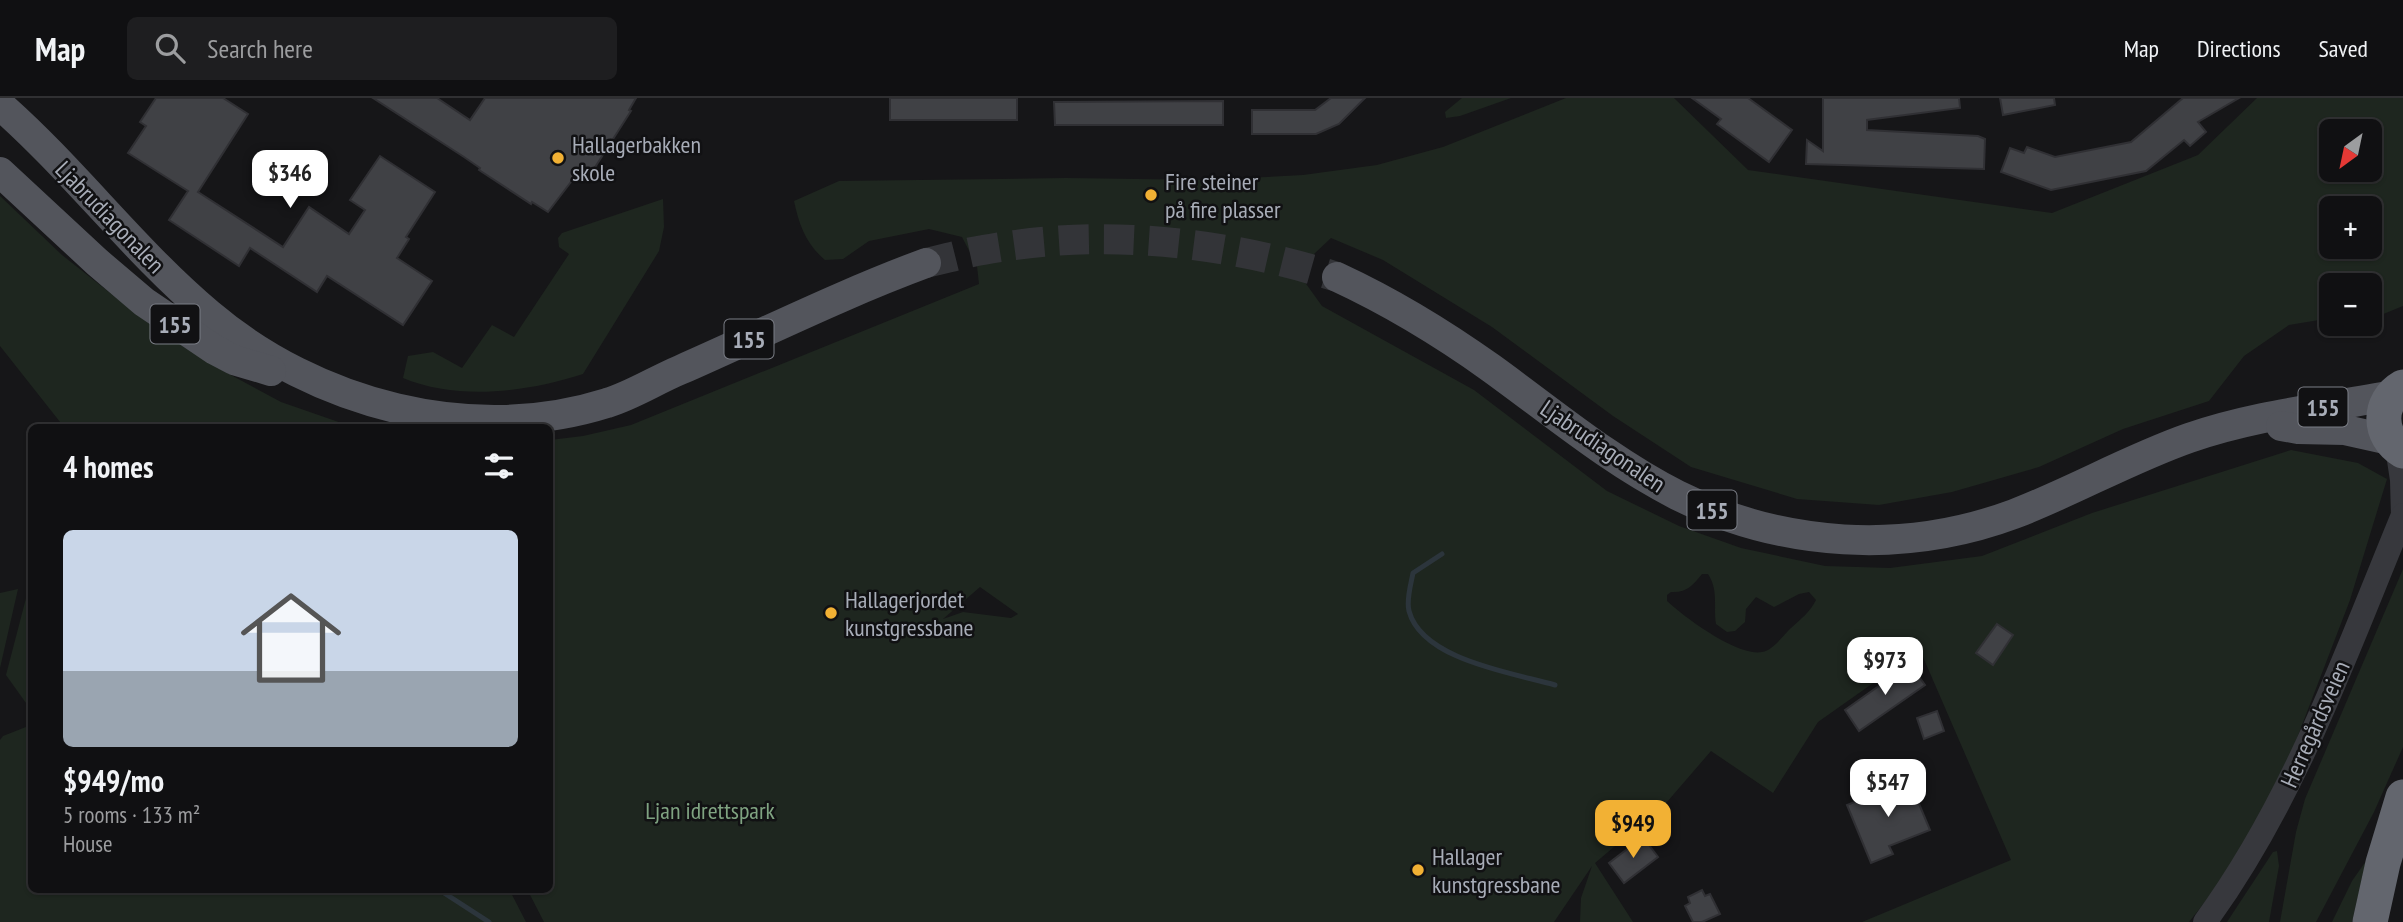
<!DOCTYPE html>
<html lang="en">
<head>
<meta charset="utf-8">
<style>
  :root { --surface:#101012; --page:#1e1e20; --text:#f1f3f6; --muted:#9c9d9f; --line:#303032; --accent:#f2b134 }
  body { margin:0; font-family:"PT Sans Narrow",sans-serif; background:var(--page); color:var(--text); height:100vh; display:flex; flex-direction:column; font-size:26px; white-space:nowrap }
  * { box-sizing:border-box; margin:0 }
  p { font-size:23px; color:var(--muted) }
  .icon { flex:none; width:38px; height:38px; fill:none; stroke:currentColor; stroke-width:2; stroke-linecap:round; stroke-linejoin:round }
  .map { position:relative; flex:1; overflow:hidden }
  .side { position:absolute; left:28px; top:326px; width:525px; height:469px; display:flex; flex-direction:column; background:var(--surface); border-radius:10px; box-shadow:0 2px 5px #0004,0 0 0 2px var(--line) }
  .side>* { flex:none }
  .needle { width:46px; rotate:213deg }
  .fabs { position:absolute; left:2319px; top:21px; display:grid; gap:14px }
  .fabs a { display:grid; place-items:center; width:63px; height:63px; border-radius:10px; background:var(--surface); box-shadow:0 2px 5px #0004,0 0 0 2px var(--line); font-size:35px }
  .price { position:absolute; translate:-50% -60px; padding:0 16px; border-radius:14px; background:#fff; color:#222; font-size:23px; line-height:46px; filter:drop-shadow(0 2px 4px #0008) }
  .price::after { content:''; position:absolute; left:50%; top:42px; width:21px; height:16px; margin-left:-10px; background:inherit; clip-path:polygon(0 0,100% 0,50% 100%) }
  .price.active { background:var(--accent); color:#111 }
  ul { padding:0; list-style:none }
  li { display:grid; align-content:center; gap:14px; height:371px; padding:0 35px }
  li+li { border-top:2px solid var(--line) }
  li span { display:grid; place-items:center; height:217px; border-radius:10px; color:#555 }
  li>.icon { margin-inline-start:auto }
  span .icon { width:126px; height:126px; fill:#fffc; stroke-width:1 }
  li b { font-size:30px }
  h2 { display:flex; justify-content:space-between; align-items:center; height:84px; padding:0 35px; font-size:30px }
  header { display:flex; align-items:center; gap:42px; box-sizing:border-box; height:98px; padding:0 35px; background:var(--surface); border-bottom:2px solid var(--line) }
  header strong { font-size:33px }
  nav { display:flex; gap:38px; margin-inline-start:auto; font-size:24px }
  .search { width:490px; height:63px; background:var(--page); display:flex; align-items:center; gap:18px; box-sizing:border-box; padding:0 24px; border-radius:10px; color:var(--muted); font-size:26px }
  .map>svg:first-child { display:block }
</style>
</head>
<body>
<header>
<strong>Map</strong>
<div class="search"><svg class="icon" aria-label="search" viewBox="0 0 24 24"><circle cx="10" cy="10" r="6"/><path d="M15 15l6 6"/></svg>Search here</div>
<nav><a>Map</a><a>Directions</a><a>Saved</a></nav>
</header>
<div class="map">
<svg width="2403" height="824" viewBox="0 0 2403 824">
  <rect width="100%" height="100%" fill="#161618"/>
  <!-- green -->
  <g fill="#1e261f" fill-rule="evenodd">
    <path d="M1462 0H1511L1460 18 1446 20 1445 14Z"/>
    <path d="M1566 0H1674L1748 72 2052 115 2198 57 2257 0H2403V208L2376 219H2370V187H2331V220L2289 227 2244 258 2209 303 2123 331 2039 369 1952 394 1879 407 1797 401 1691 369 1613 318 1492 229 1383 162 1331 140 1314 156 1304 183 1322 208 1474 292 1607 393 1679 428 1741 450 1825 468 1890 470 1982 458 2092 415 2291 352 2358 365 2387 381 2350 502 2287 666 2232 770 2189 824H1862L2011 762 1920 552 1818 624 1773 695 1711 653 1667 704 1595 765 1633 824H1580L1581 800 1592 768 1554 824H544L527 791H550V342L583 338 631 327 979 186 977 168 962 139 929 131 869 143 843 161 825 162C806 146 799 127 794 103L839 83 1066 80 1208 82 1303 77 1377 67 1443 49ZM2331 33H2370V72H2331ZM2331 110H2370V149H2331ZM1702 476H1708C1719 493 1713 508 1716 526L1727 534 1735 533 1745 524 1746 511 1756 499 1774 509 1799 496 1809 494 1816 502C1810 514 1801 521 1791 530 1782 538 1774 552 1762 554 1738 559 1684 519 1667 503V497L1671 494C1687 495 1693 487 1702 476ZM980 489 1018 516 1011 520 963 514 943 521Z"/>
    <path d="M0 98 62 157 147 224 216 269 281 304 353 329H64L0 248Z"/>
    <path d="M663 101 664 129 659 153 583 276C527 294 459 303 403 280L408 258 433 254 462 270 492 227 514 239 569 156 559 149 558 140 562 135Z"/>
    <path d="M2403 471V649L2374 714 2316 824H2280L2296 734 2305 701Z"/>
    <path d="M31 481 32 612H31L6 577Z"/>
    <path d="M18 491 0 570V495Z"/>
    <path d="M31 627 32 791H509L526 824H0V642L3 638Z"/>
    <path d="M2277 753 2279 768 2269 824H2227L2273 754Z"/>
    <path d="M2366 763 2352 824H2332L2352 783Z"/>
  </g>
  <g fill="none" stroke-linecap="round" stroke-linejoin="round">
    <!-- stream -->
    <g stroke="#2c353c" stroke-width="5">
      <path d="M1442 456 1413 475C1411 486 1406 502 1409 513 1422 562 1513 575 1555 587"/>
      <path d="M438 791 489 824"/>
    </g>
  </g>
  <!-- building -->
  <g fill="#404145" stroke="#303034" stroke-width="2">
    <path d="M156 0H223L248 16 198 94 283 149 309 109 349 136 365 112 350 102 380 58 435 94 406 139 409 141 397 160 432 183 403 227 327 178 317 194 250 150 239 168 169 122 188 93 128 55 146 28 140 24Z"/>
    <path d="M373 0H437L470 22 485 0H636L629 12 631 13 592 74 586 71 578 82 574 80 548 114 532 104 531 106 479 72 480 70 464 59Z"/>
    <rect x="890" y="0" width="127" height="22"/>
    <path d="M1331 0H1365L1339 26 1316 36H1252V12H1315Z"/>
    <path d="M1692 0H1748L1792 32 1769 64 1717 26 1721 21Z"/>
    <path d="M1823 0H1959L1960 10 1867 22V32L1978 38 1985 41 1984 71 1806 66 1807 42 1823 53Z"/>
    <path d="M2000 0H2054L2055 7 2003 17Z"/>
    <path d="M2183 0H2239L2198 24 2206 34 2190 48 2184 42 2146 73 2051 92 2001 74 2010 50 2024 55 2027 49 2055 59 2131 44Z"/>
    <path d="M1223 3V27H1055L1054 4Z"/>
    <path d="M1997 526 2013 537 1993 567 1976 555Z"/>
    <path d="M1910 566 1925 587 1859 633 1845 612Z"/>
    <path d="M1937 613 1944 633 1924 641 1917 620Z"/>
    <path d="M1909 682 1930 732 1889 748 1893 756 1871 765 1847 707Z"/>
    <path d="M1643 739 1658 759 1624 785 1609 765Z"/>
    <path d="M1702 792 1705 798 1710 796 1720 816 1702 824H1693L1685 808 1690 805 1688 799Z"/>
  </g>
  <g fill="none" stroke-linecap="round" stroke-linejoin="round">
    <!-- major-tunnel -->
    <path stroke="#333438" stroke-width="30" stroke-dasharray="30 15" stroke-linecap="butt" d="M926 165C945 161 964 155 983 152 1101 130 1224 143 1337 179"/>
    <!-- minor -->
    <g stroke="#37383d" stroke-width="24">
      <path d="M2397 349 2402 382 2403 418"/>
      <path d="M2205 824C2295 701 2345 557 2403 417"/>
    </g>
    <!-- major -->
    <g stroke="#53555c" stroke-width="30">
      <path d="M0 7C74 72 133 152 209 216 315 306 471 348 607 305 631 298 656 282 680 272 762 236 842 196 926 165"/>
      <path d="M0 74 97 164 144 204 215 252 234 262 271 273"/>
      <path d="M1337 179C1391 204 1442 235 1491 270 1552 314 1610 363 1677 397 1782 449 1904 457 2014 416 2074 393 2129 361 2189 340 2255 317 2325 310 2393 297"/>
      <path d="M2281 328 2298 331 2345 332 2390 342"/>
    </g>
    <!-- highway -->
    <g stroke="#63666e" stroke-width="35">
      <path d="M2403 289C2377 304 2378 338 2403 353"/>
      <path d="M2370 824 2383 765 2403 699"/>
    </g>
  </g>
  <!-- markers -->
  <g fill="#f2b134" stroke="#111113" stroke-width="2.5">
    <circle cx="558" cy="60" r="7"/>
    <circle cx="1151" cy="97" r="7"/>
    <circle cx="831" cy="515" r="7"/>
    <circle cx="1418" cy="772" r="7"/>
  </g>
  <g text-anchor="middle" dominant-baseline="central" stroke-width="5" stroke-linejoin="round" paint-order="stroke">
    <!-- shield labels -->
    <g fill="#111113" stroke="#7b7e86" stroke-width="2">
      <rect x="150.5" y="206.5" width="49" height="39" rx="5"/>
      <rect x="724.5" y="221.5" width="49" height="39" rx="5"/>
      <rect x="2298.5" y="289.5" width="49" height="39" rx="5"/>
      <rect x="1687.5" y="392.5" width="49" height="39" rx="5"/>
    </g>
    <g font-size="23" font-weight="bold" fill="#a8adb8">
      <text x="175" y="226">155</text>
      <text x="749" y="241">155</text>
      <text x="2323" y="309">155</text>
      <text x="1712" y="412">155</text>
    </g>
    <!-- poi labels -->
    <g font-size="24" fill="#a8adb8" stroke="#111113" text-anchor="start">
      <text x="572" y="46">Hallagerbakken<tspan x="572" dy="28">skole</tspan></text>
      <text x="1165" y="83">Fire steiner<tspan x="1165" dy="28">på fire plasser</tspan></text>
      <text x="845" y="501">Hallagerjordet<tspan x="845" dy="28">kunstgressbane</tspan></text>
      <text x="1432" y="758">Hallager<tspan x="1432" dy="28">kunstgressbane</tspan></text>
    </g>
    <!-- street labels -->
    <g font-size="24" fill="#a8adb8" stroke="#111113">
      <text transform="translate(110 119) rotate(46)">Ljabrudiagonalen</text>
      <text transform="translate(1603 348) rotate(34)">Ljabrudiagonalen</text>
      <text transform="translate(2315 626) rotate(-66)">Herregårdsveien</text>
    </g>
    <!-- park labels -->
    <g font-size="24" fill="#7fa381" stroke="#111113">
      <text x="710" y="712">Ljan idrettspark</text>
    </g>
  </g>
</svg>
<div class="fabs">
<a><svg class="needle" viewBox="-14 -14 28 28"><path d="M0-13l5 13h-10z" fill="#e53935"/><path d="M0 13l5-13h-10z" fill="#9c9d9f"/></svg></a>
<a>+</a>
<a>−</a>
</div>
<b class="price" style="left:290px;top:112px">$346</b>
<b class="price" style="left:1885px;top:599px">$973</b>
<b class="price" style="left:1888px;top:721px">$547</b>
<b class="price active" style="left:1633px;top:762px">$949</b>
<section class="side">
<h2>4 homes<svg class="icon" aria-label="filters" viewBox="0 0 24 24"><path d="M4 7h16M4 17h16"/><circle cx="9" cy="7" r="2"/><circle cx="15" cy="17" r="2"/></svg></h2>
<ul>
<li><span style="background:linear-gradient(#c9d6e8 65%,#9aa5b1 0)"><svg class="icon" aria-label="home" viewBox="0 0 24 24"><path d="M3 11l9-7 9 7M6 9v11h12V9"/></svg></span><div><b>$949/mo</b><p>5 rooms · 133 m²</p><p>House</p></div></li>
</ul>
</section>
</div>
</body>
</html>
